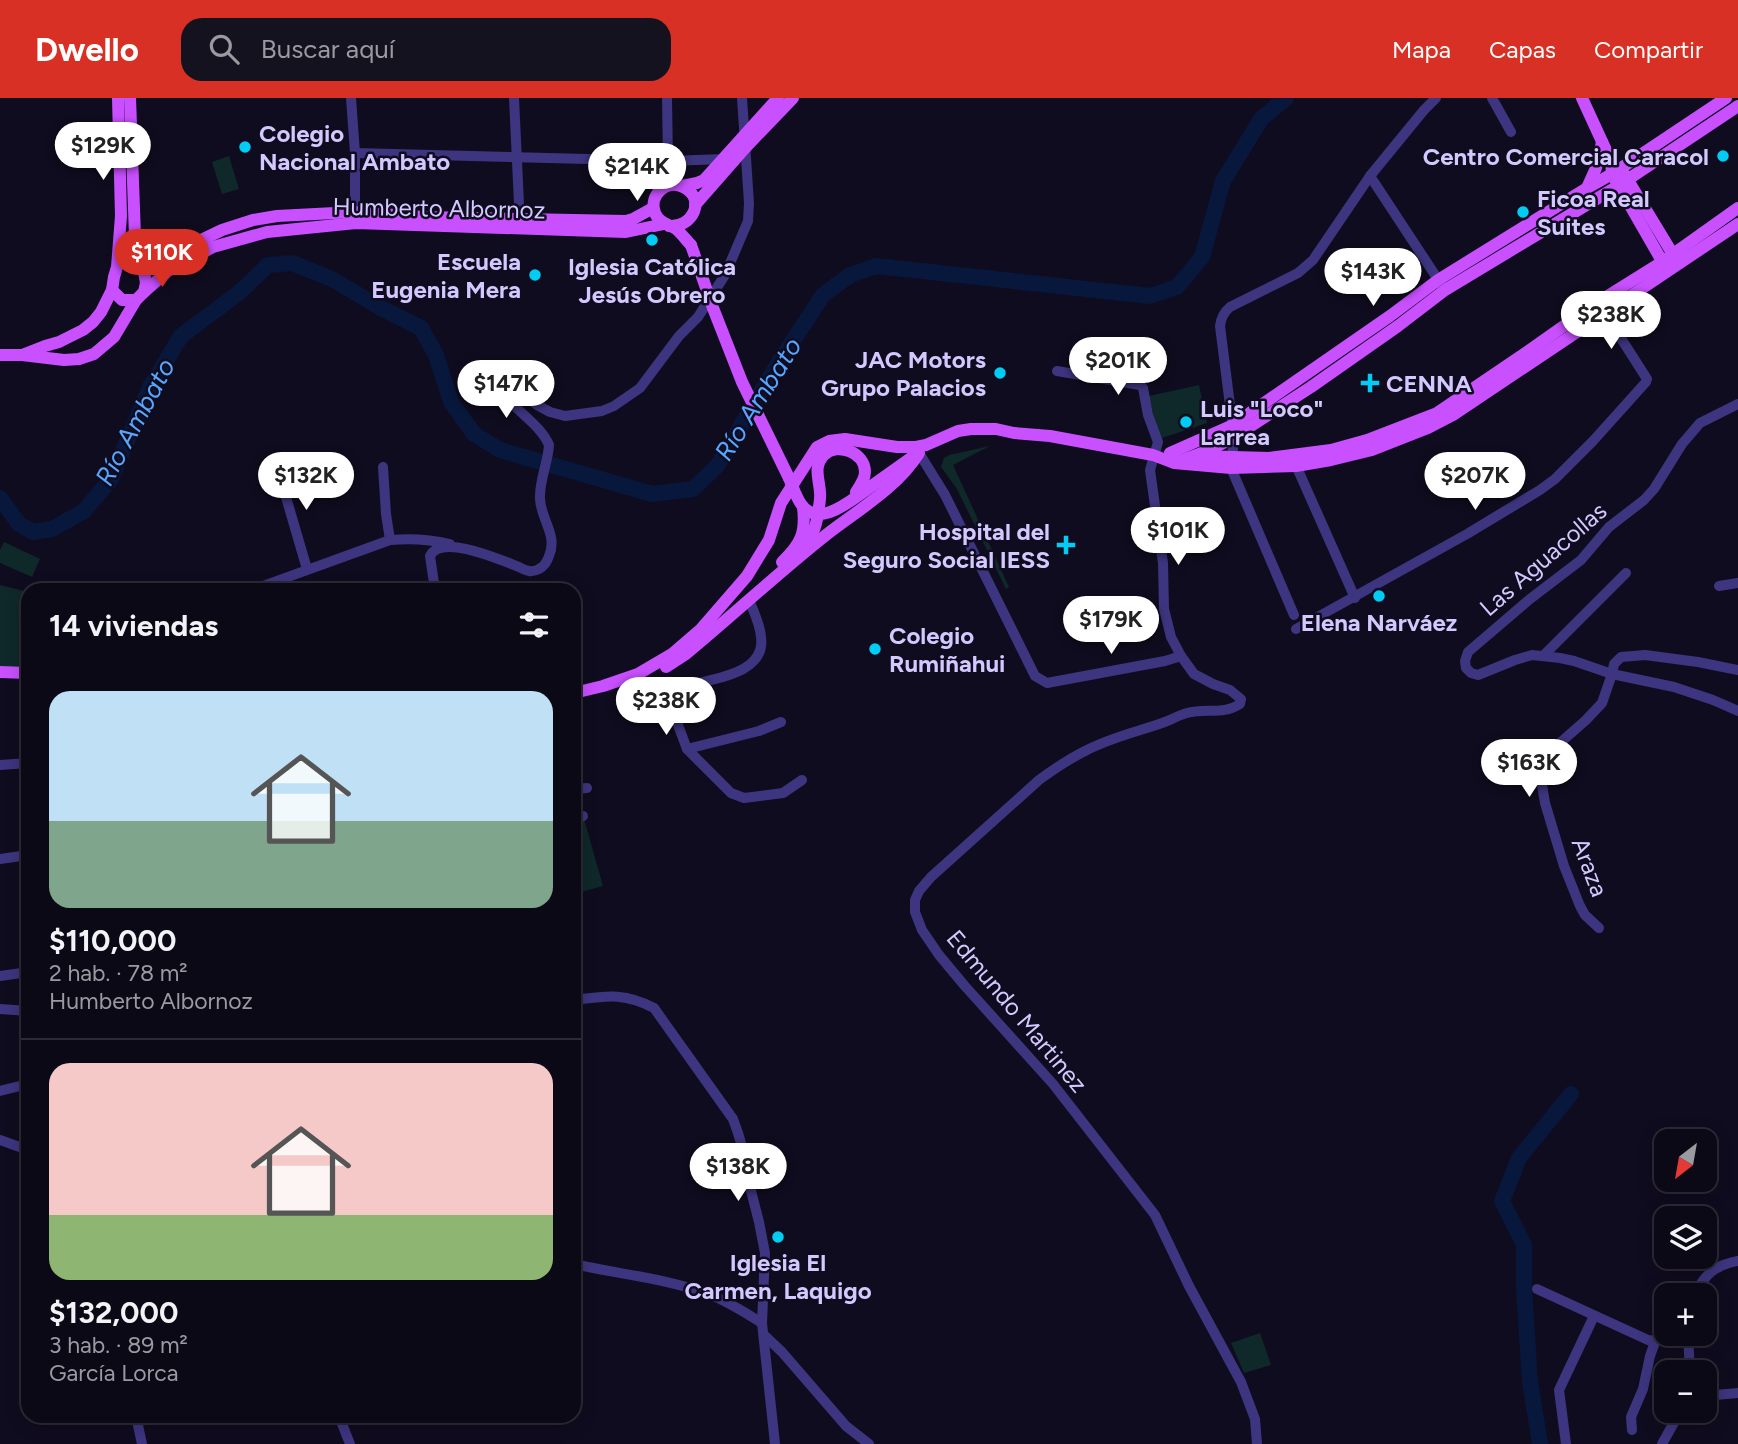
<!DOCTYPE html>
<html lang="es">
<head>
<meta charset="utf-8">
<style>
  :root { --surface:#0c0917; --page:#151220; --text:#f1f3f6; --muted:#9a9aa1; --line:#2c2a36; --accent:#d93025 }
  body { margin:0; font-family:Figtree,sans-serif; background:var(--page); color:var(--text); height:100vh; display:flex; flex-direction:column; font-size:26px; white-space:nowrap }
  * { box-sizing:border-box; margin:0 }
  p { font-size:23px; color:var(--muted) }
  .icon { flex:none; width:38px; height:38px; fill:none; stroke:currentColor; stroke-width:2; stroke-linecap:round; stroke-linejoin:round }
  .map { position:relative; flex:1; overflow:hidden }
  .details { position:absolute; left:21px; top:485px; width:560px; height:840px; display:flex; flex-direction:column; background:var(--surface); border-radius:21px; box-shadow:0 4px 18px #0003,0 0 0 2px var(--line) }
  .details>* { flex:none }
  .needle { width:46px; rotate:211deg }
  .buttons { position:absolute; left:1654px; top:1031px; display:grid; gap:14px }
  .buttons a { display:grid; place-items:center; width:63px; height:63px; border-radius:14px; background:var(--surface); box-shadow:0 4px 18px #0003,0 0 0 2px var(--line); font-size:35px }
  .price { position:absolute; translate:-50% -60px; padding:0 16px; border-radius:24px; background:#fff; color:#222; font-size:23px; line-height:46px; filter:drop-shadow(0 2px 4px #0008) }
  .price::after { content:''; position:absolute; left:50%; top:42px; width:21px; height:16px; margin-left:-10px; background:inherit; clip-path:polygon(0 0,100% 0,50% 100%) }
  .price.on { background:var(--accent); color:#fff }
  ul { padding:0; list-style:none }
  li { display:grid; align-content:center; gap:14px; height:371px; padding:0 28px }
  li+li { border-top:2px solid var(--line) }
  li span { display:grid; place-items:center; height:217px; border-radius:21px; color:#555 }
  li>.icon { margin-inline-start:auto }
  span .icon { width:126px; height:126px; fill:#fffc; stroke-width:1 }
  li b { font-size:30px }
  h2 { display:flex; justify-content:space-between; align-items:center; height:84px; padding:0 28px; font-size:30px }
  header { display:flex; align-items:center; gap:42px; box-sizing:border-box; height:98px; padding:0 35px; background:var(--accent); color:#fff }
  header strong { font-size:33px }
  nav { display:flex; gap:38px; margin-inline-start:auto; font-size:24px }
  .search { width:490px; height:63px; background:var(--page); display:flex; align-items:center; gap:18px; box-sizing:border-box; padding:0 24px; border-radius:21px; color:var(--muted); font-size:26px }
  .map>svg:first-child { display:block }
</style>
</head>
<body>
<header>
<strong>Dwello</strong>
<div class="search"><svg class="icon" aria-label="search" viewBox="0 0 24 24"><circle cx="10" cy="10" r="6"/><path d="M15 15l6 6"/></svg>Buscar aquí</div>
<nav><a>Mapa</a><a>Capas</a><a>Compartir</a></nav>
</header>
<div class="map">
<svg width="1738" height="1346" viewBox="0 0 1738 1346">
  <rect width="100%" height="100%" fill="#100c1f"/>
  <!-- green -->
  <g fill="#0f2829">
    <path d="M229 58 239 91 222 96 212 64Z"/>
    <path d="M1199 287 1207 325 1159 341 1149 298Z"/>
    <path d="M990 348 953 367 1009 489 1006 491 957 391 941 369 944 360 949 357Z"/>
    <path d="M4 444 40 461 32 479 0 465V452Z"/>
    <path d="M0 487 28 494V570L0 569Z"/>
    <path d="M584 721 603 788 574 796V724Z"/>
    <path d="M1260 1235 1271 1267 1244 1275 1231 1245Z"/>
  </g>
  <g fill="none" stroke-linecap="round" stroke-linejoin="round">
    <!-- river -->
    <g stroke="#08173c" stroke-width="16">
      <path d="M0 400 19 426 33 434 52 431 84 413 111 381 150 289 181 238 240 194 268 167 292 165 332 181 379 209 421 230 436 257 451 304 474 336 500 352 652 396 693 391 717 368 779 264 823 197 850 177 876 168 1150 198 1177 189 1202 159 1223 83 1261 21 1286 0"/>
      <path d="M1540 1346 1530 1284 1524 1191V1147L1502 1103 1519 1060 1571 996"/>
    </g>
    <!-- minor -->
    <g stroke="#3d357f" stroke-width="10">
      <path d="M351 0 355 55V118"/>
      <path d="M514 0 520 127"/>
      <path d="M667 0 668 63 672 87"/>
      <path d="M1492 0 1511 34"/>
      <path d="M355 55 668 63 725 61"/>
      <path d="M1370 78 1441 186"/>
      <path d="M1057 273 1140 287 1143 290 1148 317 1158 344 1150 372 1163 465 1164 511 1171 539 1181 558 1194 576 1213 586 1230 592 1241 601 1240 606C1224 617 1205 610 1187 615 1179 617 1171 622 1162 625 1136 634 1109 640 1085 653 1069 661 1054 671 1039 682L931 779 919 793 915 802V814L922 832 939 857 964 887 1053 986 1155 1117 1189 1188 1241 1284 1255 1321 1257 1346"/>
      <path d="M1738 306 1700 325 1682 346 1654 391 1644 402 1609 429 1581 462 1530 501 1468 554 1465 563 1466 570 1471 575 1478 577 1515 562 1532 557 1560 560 1574 563 1612 576 1674 589 1713 602 1738 613"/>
      <path d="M919 355 945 397 1035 578 1047 585 1165 563 1181 558"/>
      <path d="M1294 363 1355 500"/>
      <path d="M276 365 307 471"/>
      <path d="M383 369 386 416 390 442"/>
      <path d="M1719 488 1738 485"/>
      <path d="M252 492 390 442C411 440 429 441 450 446"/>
      <path d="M435 492 430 458C441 435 501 462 519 469 526 473 532 475 539 471 545 468 547 464 549 458 558 437 541 422 540 401 539 383 548 365 549 347 541 328 519 315 506 299L507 292 514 290 537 307 550 314 565 318 602 313 614 308 640 290 679 238 698 219 725 177 748 123 749 105 742 0"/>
      <path d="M749 502C754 514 760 526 761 539 766 575 716 580 691 587L684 590 678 597V627L687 651 731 695 744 700 783 695 802 682"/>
      <path d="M1294 517 1231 370 1234 339 1220 228C1221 220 1224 214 1230 209L1298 175 1313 162 1370 78 1424 12 1436 0"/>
      <path d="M1296 531 1467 436 1540 392 1555 381 1593 343 1646 284 1647 281 1601 209"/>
      <path d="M1543 558 1626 475"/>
      <path d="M687 651 759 633 781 624"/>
      <path d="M0 667 28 665"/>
      <path d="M574 691 587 690"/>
      <path d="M574 720 583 718"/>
      <path d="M0 761 28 757"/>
      <path d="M1599 830 1585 817 1580 808 1564 768 1545 705 1542 687 1551 657 1561 644 1586 622 1602 605 1612 576 1614 566 1621 559 1645 557 1698 564 1738 572"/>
      <path d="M0 878 28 874"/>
      <path d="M574 902C606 898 624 894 654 910L733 1021 738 1035 745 1059 749 1085 759 1124 765 1155 762 1225 775 1346"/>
      <path d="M0 911 28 913"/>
      <path d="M0 993 28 986"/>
      <path d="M0 1042 28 1052"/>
      <path d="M574 1166C618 1176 663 1180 706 1195 726 1202 744 1214 762 1225"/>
      <path d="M1537 1191 1648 1242C1659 1244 1666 1240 1676 1236"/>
      <path d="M1695 1197C1704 1176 1716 1167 1738 1163"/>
      <path d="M1688 1236 1690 1274"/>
      <path d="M765 1238 782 1254 846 1328 869 1346"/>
      <path d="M1704 1298 1738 1295"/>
      <path d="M136 1318 142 1346"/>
      <path d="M339 1318 350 1346"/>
      <path d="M1632 1332 1631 1319 1643 1291 1650 1258 1655 1244"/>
      <path d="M1566 1346 1559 1292 1594 1218"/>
      <path d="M1662 1346 1681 1312"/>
    </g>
    <!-- major -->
    <g stroke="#c950ff" stroke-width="12">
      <path d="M130 0 136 166"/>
      <path d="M1582 0 1611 63 1612 76 1666 170"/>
      <path d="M1623 74 1677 163"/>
      <path d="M682 88 697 85 704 82 778 0"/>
      <path d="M1587 90 1596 70 1602 44"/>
      <path d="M695 107 745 50 793 0"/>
      <path d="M669 128C693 130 707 100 683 89 667 81 648 97 655 115 659 125 668 126 676 131 682 136 686 142 691 147"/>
      <path d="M143 169 167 161 195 145 222 132 253 122 277 118 354 114 424 119 626 123 633 121 653 110"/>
      <path d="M112 192 122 202H136"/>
      <path d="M144 194 168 173 213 149 267 134 356 125 626 134 664 126"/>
      <path d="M713 210 742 284 789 380"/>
      <path d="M0 257H22L64 262 79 261 94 256 114 239 136 202 144 194 146 185 143 169"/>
      <path d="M22 257 45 248 59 244 83 232 93 224 101 214 112 192 114 179 117 169 121 118 118 0"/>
      <path d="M1170 355 1231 328 1390 218 1438 182 1587 90 1612 76 1726 0"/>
      <path d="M1198 358 1269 360 1331 352 1367 342 1437 315 1527 254 1598 204 1662 164 1738 110"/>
      <path d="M1177 364 1212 351 1234 339 1311 289 1398 228 1445 192 1618 88 1738 8"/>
      <path d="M866 392 911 360"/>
      <path d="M805 451C810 441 815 433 817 421 818 413 821 402 820 394 819 380 813 369 824 357 837 344 865 354 865 374 865 381 860 388 856 394"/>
      <path d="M782 464C801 446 806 435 803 409"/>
      <path d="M666 569 686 556C733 517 778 475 826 437 858 412 897 390 919 355"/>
      <path d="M0 574 28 575"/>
      <path d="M574 595 603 588 638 576 672 556 701 531 747 478 769 442 781 405 817 349 829 343 845 341 897 349H916L926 347 958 333 971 331H996L1014 335 1050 338 1153 357 1174 365 1231 370 1296 368 1331 362 1372 352 1428 330 1453 317 1738 126"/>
    </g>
    <!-- major-bridge -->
    <g stroke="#c950ff" stroke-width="12">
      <path d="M691 147 713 210"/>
      <path d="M789 380C793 389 796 399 801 406 818 431 850 403 866 392"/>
    </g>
  </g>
  <!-- markers -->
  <g fill="#00ccf4" stroke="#100c1f" stroke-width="2.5">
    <circle cx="245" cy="49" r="7"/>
    <circle cx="1723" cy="58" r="7"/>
    <circle cx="1523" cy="114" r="7"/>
    <circle cx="652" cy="142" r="7"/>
    <circle cx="535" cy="177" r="7"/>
    <circle cx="1000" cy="275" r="7"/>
    <path d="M1366.5 274.5h7v7h7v7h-7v7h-7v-7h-7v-7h7z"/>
    <circle cx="1186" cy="324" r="7"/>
    <path d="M1062.5 436.5h7v7h7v7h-7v7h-7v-7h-7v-7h7z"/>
    <circle cx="1379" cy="498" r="7"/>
    <circle cx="875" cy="551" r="7"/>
    <circle cx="778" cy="1139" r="7"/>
  </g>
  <g text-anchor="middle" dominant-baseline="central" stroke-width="5" stroke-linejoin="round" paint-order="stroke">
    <!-- poi labels -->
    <g font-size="24" font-weight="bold" fill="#d3c9ff" stroke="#100c1f" text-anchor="start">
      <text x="259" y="35">Colegio<tspan x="259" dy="28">Nacional Ambato</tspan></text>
      <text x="1709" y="58" text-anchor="end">Centro Comercial Caracol</text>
      <text x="1537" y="100">Ficoa Real<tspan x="1537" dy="28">Suites</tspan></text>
      <text x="521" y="163" text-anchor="end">Escuela<tspan x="521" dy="28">Eugenia Mera</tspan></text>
      <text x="652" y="168" text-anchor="middle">Iglesia Católica<tspan x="652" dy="28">Jesús Obrero</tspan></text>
      <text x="986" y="261" text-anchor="end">JAC Motors<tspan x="986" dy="28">Grupo Palacios</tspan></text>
      <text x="1386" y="285">CENNA</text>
      <text x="1200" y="310">Luis "Loco"<tspan x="1200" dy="28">Larrea</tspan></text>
      <text x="1050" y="433" text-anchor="end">Hospital del<tspan x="1050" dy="28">Seguro Social IESS</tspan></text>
      <text x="1379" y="524" text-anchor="middle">Elena Narváez</text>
      <text x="889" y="537">Colegio<tspan x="889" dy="28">Rumiñahui</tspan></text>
      <text x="778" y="1164" text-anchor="middle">Iglesia El<tspan x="778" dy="28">Carmen, Laquigo</tspan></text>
    </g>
    <!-- street labels -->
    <g font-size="24" fill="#d3c9ff" stroke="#100c1f">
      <text transform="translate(439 110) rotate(1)">Humberto Albornoz</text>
      <text transform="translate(1543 461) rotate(-41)">Las Aguacollas</text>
      <text transform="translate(1590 769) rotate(69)">Araza</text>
      <text transform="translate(1017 913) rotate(50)">Edmundo Martinez</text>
    </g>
    <!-- water labels -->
    <g font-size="26" font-style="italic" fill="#57a6ff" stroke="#100c1f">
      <text transform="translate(758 301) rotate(-58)">Río Ambato</text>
      <text transform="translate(135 324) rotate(-62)">Río Ambato</text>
    </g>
  </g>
</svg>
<div class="buttons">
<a><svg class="needle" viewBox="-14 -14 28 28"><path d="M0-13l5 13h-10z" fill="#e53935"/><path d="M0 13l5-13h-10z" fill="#9a9aa1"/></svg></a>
<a><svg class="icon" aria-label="layers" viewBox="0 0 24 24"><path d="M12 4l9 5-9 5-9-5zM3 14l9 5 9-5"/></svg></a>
<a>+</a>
<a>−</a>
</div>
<b class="price" style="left:103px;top:84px">$129K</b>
<b class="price" style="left:637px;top:105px">$214K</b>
<b class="price on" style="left:162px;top:191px">$110K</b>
<b class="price" style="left:1373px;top:210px">$143K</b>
<b class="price" style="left:1611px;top:253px">$238K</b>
<b class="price" style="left:1118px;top:299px">$201K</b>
<b class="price" style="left:506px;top:322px">$147K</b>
<b class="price" style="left:306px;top:414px">$132K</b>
<b class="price" style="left:1475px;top:414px">$207K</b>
<b class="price" style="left:1178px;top:469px">$101K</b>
<b class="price" style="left:1111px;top:558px">$179K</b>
<b class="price" style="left:666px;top:639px">$238K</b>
<b class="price" style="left:1529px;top:701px">$163K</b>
<b class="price" style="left:738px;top:1105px">$138K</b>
<section class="details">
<h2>14 viviendas<svg class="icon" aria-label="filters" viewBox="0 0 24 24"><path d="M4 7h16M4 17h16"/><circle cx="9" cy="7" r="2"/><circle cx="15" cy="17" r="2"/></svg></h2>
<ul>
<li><span style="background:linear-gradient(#bfe0f5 60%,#7fa58c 0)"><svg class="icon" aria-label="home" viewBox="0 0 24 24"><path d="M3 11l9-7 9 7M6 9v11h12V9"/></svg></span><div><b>$110,000</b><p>2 hab. · 78 m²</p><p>Humberto Albornoz</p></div></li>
<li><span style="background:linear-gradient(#f6c9c9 70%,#8fb573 0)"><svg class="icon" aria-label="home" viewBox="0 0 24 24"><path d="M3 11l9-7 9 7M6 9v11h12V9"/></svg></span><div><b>$132,000</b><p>3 hab. · 89 m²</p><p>García Lorca</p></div></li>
</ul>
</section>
</div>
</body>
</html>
